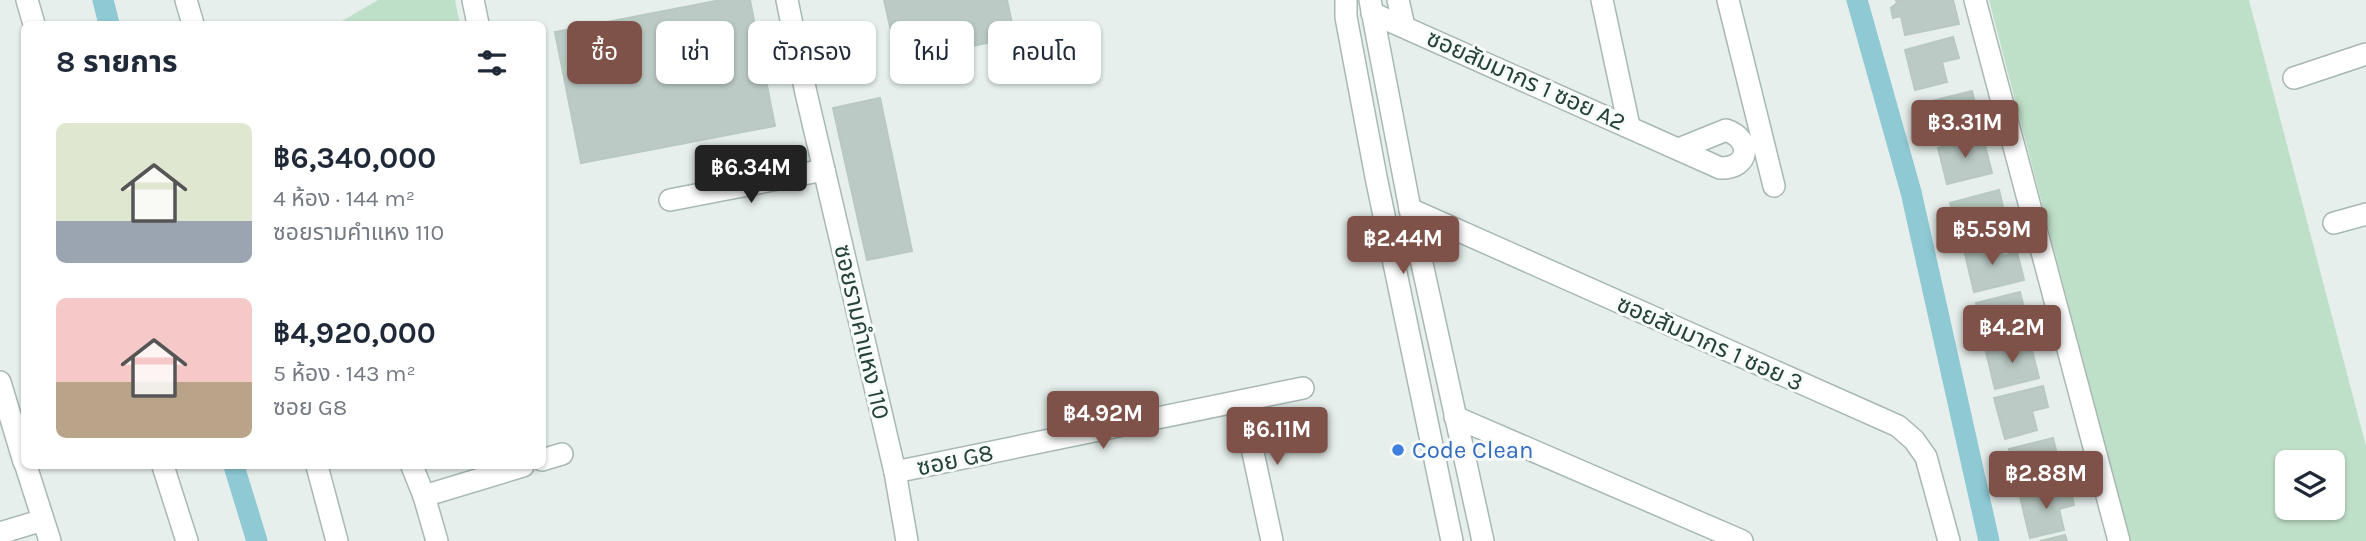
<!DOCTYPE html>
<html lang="th">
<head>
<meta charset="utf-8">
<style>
  :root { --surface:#fff; --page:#f6f6f7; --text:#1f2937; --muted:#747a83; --accent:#7f5249 }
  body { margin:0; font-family:Karla,"Noto Sans Thai",sans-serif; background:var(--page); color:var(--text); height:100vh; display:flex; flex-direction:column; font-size:26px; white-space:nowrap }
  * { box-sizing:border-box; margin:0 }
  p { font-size:23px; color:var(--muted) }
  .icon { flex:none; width:38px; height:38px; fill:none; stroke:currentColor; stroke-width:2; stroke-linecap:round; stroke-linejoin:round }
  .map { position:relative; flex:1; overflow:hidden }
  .sheet { position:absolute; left:21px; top:21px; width:525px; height:448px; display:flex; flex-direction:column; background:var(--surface); border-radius:10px; box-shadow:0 2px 5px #0004 }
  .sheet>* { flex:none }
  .hud { position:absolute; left:567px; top:21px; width:665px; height:63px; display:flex; gap:14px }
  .fabs { position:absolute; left:2275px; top:450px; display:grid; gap:14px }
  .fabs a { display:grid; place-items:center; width:70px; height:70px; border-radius:10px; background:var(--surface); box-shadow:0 2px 5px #0004; font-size:35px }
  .price { position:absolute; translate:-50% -60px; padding:0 16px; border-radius:7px; background:var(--accent); color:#fff; font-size:23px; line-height:46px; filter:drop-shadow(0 2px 4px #0008) }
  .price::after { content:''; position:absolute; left:50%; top:42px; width:21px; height:16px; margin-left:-10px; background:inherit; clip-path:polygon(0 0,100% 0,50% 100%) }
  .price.active { background:#222; color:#fff }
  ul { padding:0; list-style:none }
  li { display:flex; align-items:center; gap:21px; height:175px; padding:0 35px }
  li span { display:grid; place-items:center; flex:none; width:196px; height:140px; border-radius:10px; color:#555 }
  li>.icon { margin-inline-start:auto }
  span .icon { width:84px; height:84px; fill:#fffc; stroke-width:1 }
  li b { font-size:30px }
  h2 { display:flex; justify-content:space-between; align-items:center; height:84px; padding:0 35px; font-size:30px }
  .chip { padding:0 24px; border-radius:10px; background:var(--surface); box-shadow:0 2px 5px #0004; font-size:24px; line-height:63px }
  .chip.active { background:var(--accent); color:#fff }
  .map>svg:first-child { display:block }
</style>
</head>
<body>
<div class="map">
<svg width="2366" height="541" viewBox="0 0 2366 541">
  <rect width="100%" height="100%" fill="#e6efeb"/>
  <!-- green -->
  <g fill="#bfe0c8" fill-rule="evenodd">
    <path d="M378 0H455L460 24H337Z"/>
    <path d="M1989 0H2249L2366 446V541H2130ZM2287 462H2333V508H2287Z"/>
  </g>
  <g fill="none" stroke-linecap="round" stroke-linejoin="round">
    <!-- canal -->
    <g stroke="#8ec9d4" stroke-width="21">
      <path d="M103 0 109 24"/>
      <path d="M1857 0 1911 192 1989 541"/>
      <path d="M234 466 257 541"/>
    </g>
  </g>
  <!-- building -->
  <g fill="#bbcac4" stroke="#b8c9c2" stroke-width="2">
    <path d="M721 0H750L775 126 581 163 555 32Z"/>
    <path d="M884 0H1007L1015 37 898 62Z"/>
    <path d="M1896 0H1953L1959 24 1905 35 1901 16 1893 18 1891 8 1897 3Z"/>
    <path d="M1953 37 1959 58 1942 62 1947 82 1915 90 1905 50Z"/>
    <path d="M1972 91 1981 127 1937 138 1928 102Z"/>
    <path d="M880 98 912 251 867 260 833 108Z"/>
    <path d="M1983 137 1992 173 1947 184 1938 148Z"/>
    <path d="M1999 190 2004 211 1988 216 1993 235 1961 243 1950 203Z"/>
    <path d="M1999 240 2003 256 2017 252 2024 280 1974 292 1964 250Z"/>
    <path d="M2020 292 2029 328 1985 339 1976 303Z"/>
    <path d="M2030 342 2039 378 1995 389 1986 352Z"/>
    <path d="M2043 386 2048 407 2032 411 2037 430 2005 439 1994 398Z"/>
    <path d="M2053 438 2062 474 2018 485 2009 449Z"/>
    <path d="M2070 486 2074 505 2059 509 2064 530 2030 538 2020 497Z"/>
    <path d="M2065 535 2067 541H2040Z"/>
  </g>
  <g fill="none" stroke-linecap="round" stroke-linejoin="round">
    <!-- minor casing -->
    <g stroke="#a8b8b2" stroke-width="24">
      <g id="minor">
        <path d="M27 0 34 24"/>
        <path d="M186 0 193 24"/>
        <path d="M473 0 478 24"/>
        <path d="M787 0 806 93 895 472 907 541"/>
        <path d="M1346 0V17L1376 177 1452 541"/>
        <path d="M1370 0 1410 209 1483 541"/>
        <path d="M1398 0 1404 26"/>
        <path d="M1602 0 1629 126"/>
        <path d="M1728 0 1774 186"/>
        <path d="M1975 0 2119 541"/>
        <path d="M1372 13 1720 168C1750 169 1753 139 1726 130L1679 149"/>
        <path d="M2294 78 2366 54"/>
        <path d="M670 200 824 170"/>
        <path d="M1410 209 1898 426 1914 440 1926 457 1949 541"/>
        <path d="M2334 223 2366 214"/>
        <path d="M0 382 24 462"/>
        <path d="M1242 401 1272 541"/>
        <path d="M1455 417 1742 541"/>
        <path d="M542 460 562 454"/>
        <path d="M26 466 50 541"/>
        <path d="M163 466 187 541"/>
        <path d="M317 466 337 541"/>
        <path d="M412 466 424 496 437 541"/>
        <path d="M895 472 1303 388"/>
        <path d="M424 496 523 466"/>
        <path d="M0 533 43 520"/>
      </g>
    </g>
    <!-- minor -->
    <use href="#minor" stroke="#fff" stroke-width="21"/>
  </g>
  <!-- markers -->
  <circle fill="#3f7fe0" stroke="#f7fbf9" stroke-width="2.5" cx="1398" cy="450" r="7"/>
  <g text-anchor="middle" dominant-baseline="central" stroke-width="6" stroke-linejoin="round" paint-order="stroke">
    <!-- street labels -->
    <g font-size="24" fill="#24423a" stroke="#f7fbf9">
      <text transform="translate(1526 80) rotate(24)">ซอยสัมมากร 1 ซอย A2</text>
      <text transform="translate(862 332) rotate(77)">ซอยรามคำแหง 110</text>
      <text transform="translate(1710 343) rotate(24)">ซอยสัมมากร 1 ซอย 3</text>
      <text transform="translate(955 460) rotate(-12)">ซอย G8</text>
    </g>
    <!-- shop labels -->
    <g font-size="24" fill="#366cbe" stroke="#f7fbf9" text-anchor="start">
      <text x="1412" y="450">Code Clean</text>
    </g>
  </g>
</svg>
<div class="fabs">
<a><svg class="icon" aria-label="layers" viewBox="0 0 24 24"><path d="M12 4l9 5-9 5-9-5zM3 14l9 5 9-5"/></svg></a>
</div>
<b class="price" style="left:1965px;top:160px">฿3.31M</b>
<b class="price active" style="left:751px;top:205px">฿6.34M</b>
<b class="price" style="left:1992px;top:267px">฿5.59M</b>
<b class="price" style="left:1403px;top:276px">฿2.44M</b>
<b class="price" style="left:2012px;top:365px">฿4.2M</b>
<b class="price" style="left:1103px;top:451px">฿4.92M</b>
<b class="price" style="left:1277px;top:467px">฿6.11M</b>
<b class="price" style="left:2046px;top:511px">฿2.88M</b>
<div class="hud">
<a class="chip active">ซื้อ</a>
<a class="chip">เช่า</a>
<a class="chip">ตัวกรอง</a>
<a class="chip">ใหม่</a>
<a class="chip">คอนโด</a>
</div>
<section class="sheet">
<h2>8 รายการ<svg class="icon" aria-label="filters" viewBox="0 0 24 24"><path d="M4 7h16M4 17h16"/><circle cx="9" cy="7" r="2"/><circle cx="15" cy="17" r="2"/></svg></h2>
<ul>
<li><span style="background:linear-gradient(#dfe7d0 70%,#9aa5b1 0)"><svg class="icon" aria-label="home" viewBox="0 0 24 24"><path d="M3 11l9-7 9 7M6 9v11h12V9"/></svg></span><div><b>฿6,340,000</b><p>4 ห้อง · 144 m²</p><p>ซอยรามคำแหง 110</p></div></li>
<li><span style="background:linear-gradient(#f6c9c9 60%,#b9a48a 0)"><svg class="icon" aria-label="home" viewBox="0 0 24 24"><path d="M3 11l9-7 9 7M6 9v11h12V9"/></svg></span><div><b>฿4,920,000</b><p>5 ห้อง · 143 m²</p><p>ซอย G8</p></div></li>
</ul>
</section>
</div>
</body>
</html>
